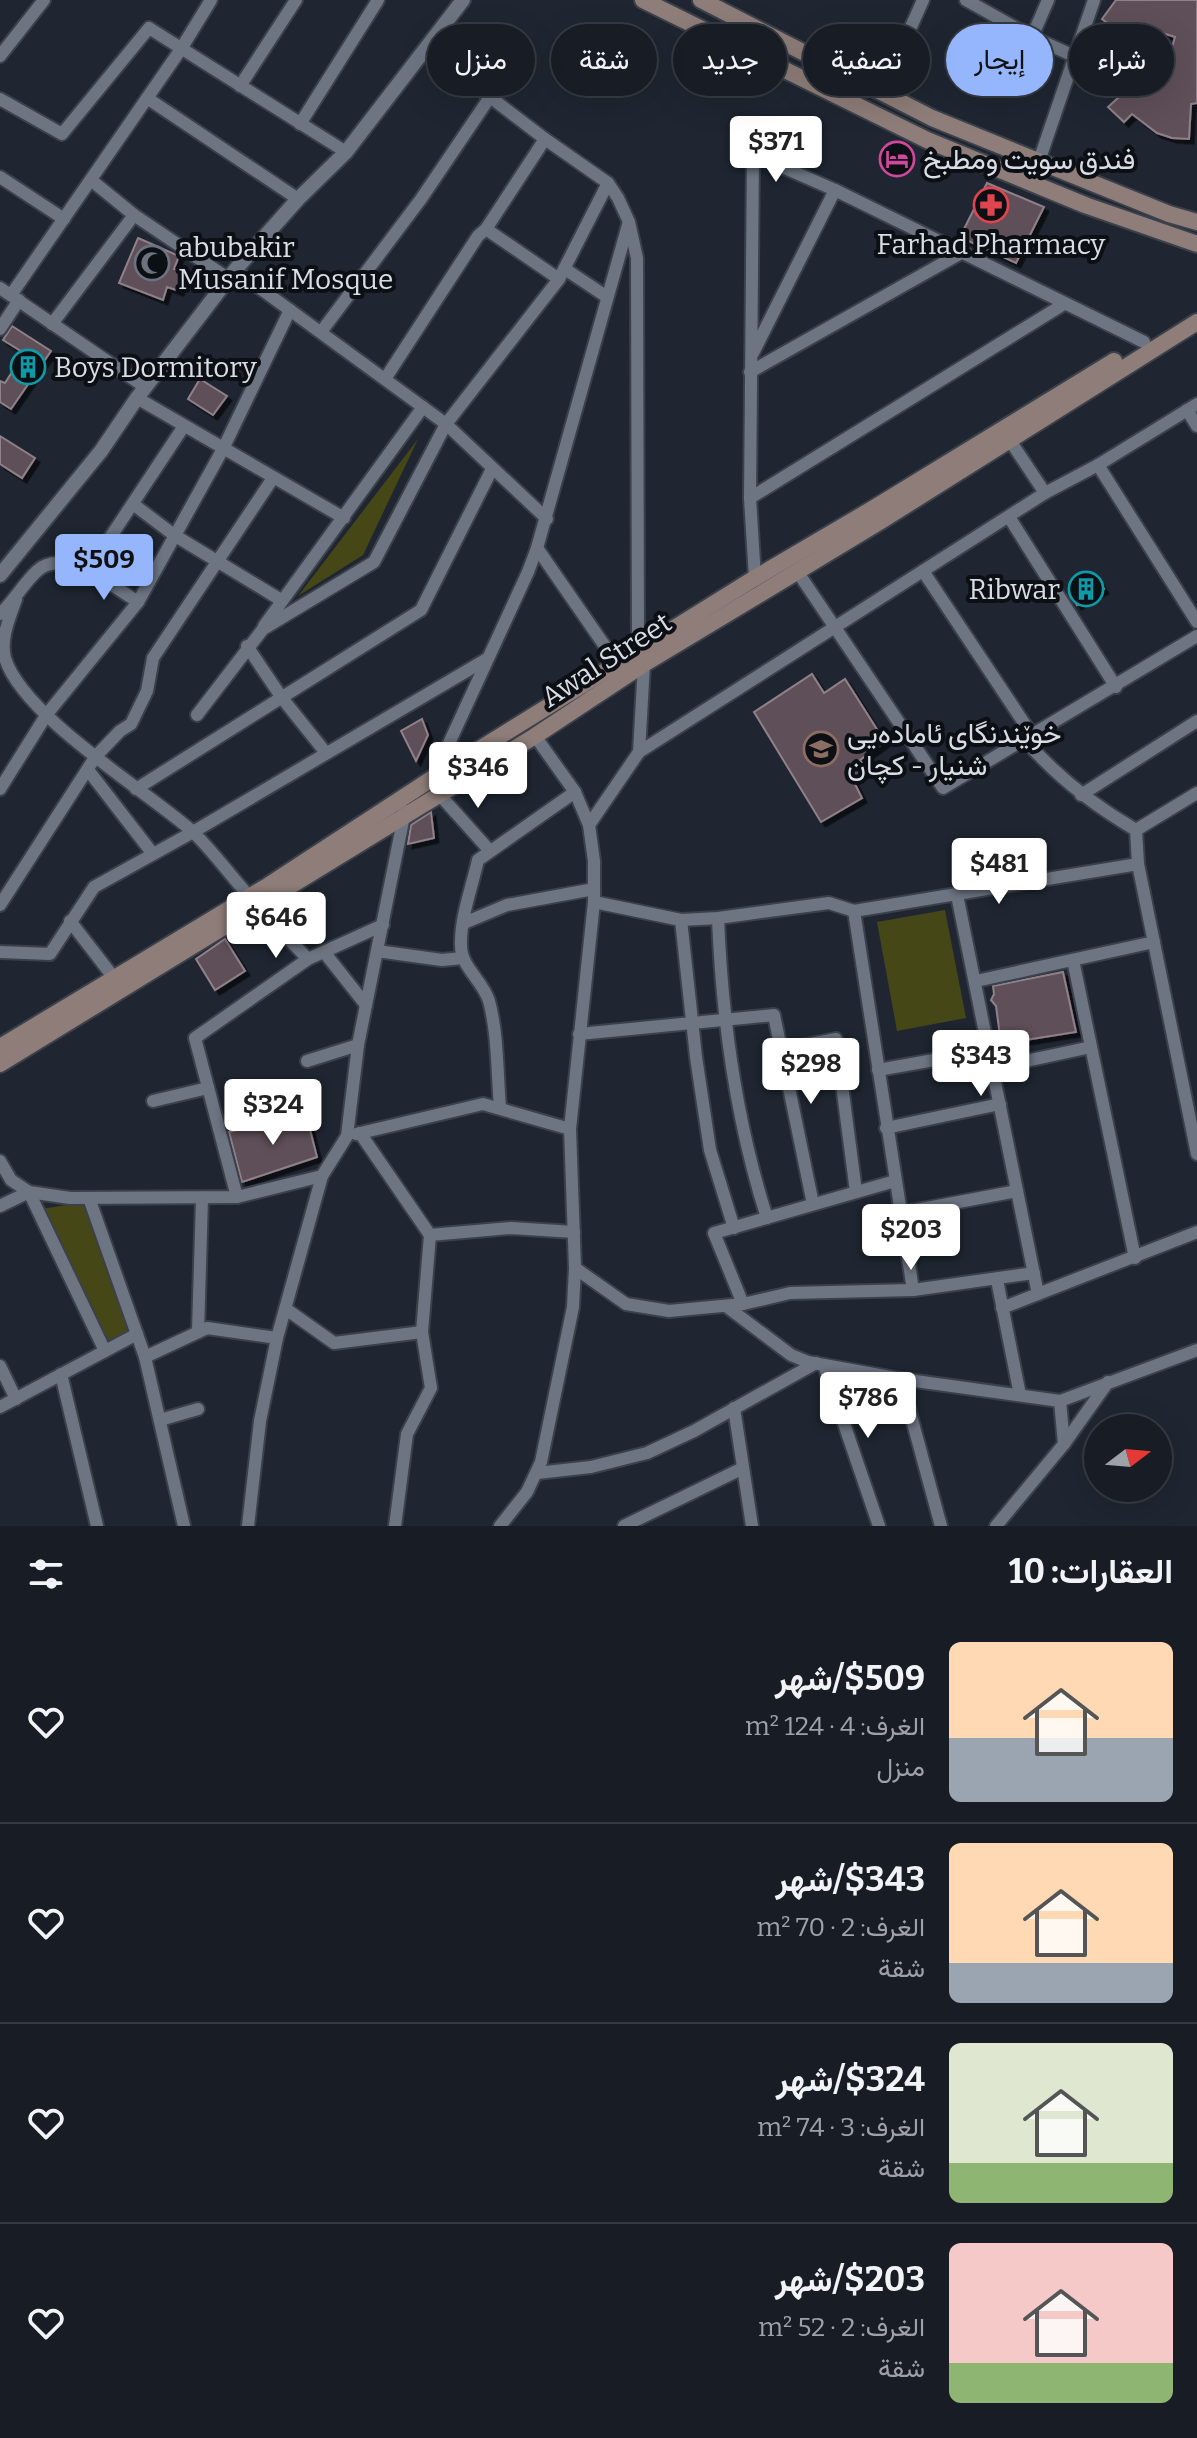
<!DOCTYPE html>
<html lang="ar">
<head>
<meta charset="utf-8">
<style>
  :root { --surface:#171c25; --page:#242932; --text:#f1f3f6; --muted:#9ea1a7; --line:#363a42; --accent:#95b6fd }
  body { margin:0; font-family:Bitter,Vazirmatn,serif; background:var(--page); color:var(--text); direction:rtl; height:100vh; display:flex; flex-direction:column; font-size:30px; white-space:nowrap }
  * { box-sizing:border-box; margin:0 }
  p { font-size:26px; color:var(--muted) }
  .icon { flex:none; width:44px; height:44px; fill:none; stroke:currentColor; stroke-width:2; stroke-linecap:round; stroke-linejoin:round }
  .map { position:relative; height:1526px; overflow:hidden; direction:ltr }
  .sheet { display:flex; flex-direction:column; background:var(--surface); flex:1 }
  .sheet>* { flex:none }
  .hud { position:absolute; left:24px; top:24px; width:1150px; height:72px; direction:rtl; display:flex; gap:16px }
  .needle { width:52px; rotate:74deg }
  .tools { position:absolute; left:1084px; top:1414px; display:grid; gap:16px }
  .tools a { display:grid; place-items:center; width:88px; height:88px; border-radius:50%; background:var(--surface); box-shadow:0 8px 32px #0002,0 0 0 2px var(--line); font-size:40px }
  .price { position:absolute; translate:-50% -68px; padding:0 18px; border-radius:8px; background:#fff; color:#222; font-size:26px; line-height:52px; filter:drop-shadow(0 2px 4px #0008) }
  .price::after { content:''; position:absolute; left:50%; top:48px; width:24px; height:18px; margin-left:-12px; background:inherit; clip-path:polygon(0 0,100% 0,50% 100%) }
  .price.on { background:var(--accent); color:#111 }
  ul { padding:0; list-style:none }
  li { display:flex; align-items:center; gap:24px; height:200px; padding:0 24px }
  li+li { border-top:2px solid var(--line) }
  li span { display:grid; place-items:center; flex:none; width:224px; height:160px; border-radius:12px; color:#555 }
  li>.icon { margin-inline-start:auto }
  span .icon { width:96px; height:96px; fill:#fffc; stroke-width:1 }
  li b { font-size:34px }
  h2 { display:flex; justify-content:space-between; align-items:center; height:96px; padding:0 24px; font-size:34px }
  .tag { padding:0 28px; border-radius:36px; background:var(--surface); box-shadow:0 8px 32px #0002,0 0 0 2px var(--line); font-size:28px; line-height:72px }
  .tag.on { background:var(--accent); color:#111 }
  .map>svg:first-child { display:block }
</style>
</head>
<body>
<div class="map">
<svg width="1197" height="1526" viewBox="0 0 1197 1526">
  <defs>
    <filter id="shadow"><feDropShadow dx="4.5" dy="4.5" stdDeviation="0" flood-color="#0009"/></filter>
  </defs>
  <rect width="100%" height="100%" fill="#1f2631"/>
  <!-- green -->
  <g fill="#464717">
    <path d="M418 439 363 555 298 596Z"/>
    <path d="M945 910 966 1018 897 1031 877 922Z"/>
    <path d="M86 1202 131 1332 108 1345 41 1209Z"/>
  </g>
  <!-- building -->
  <g fill="#5e5059" stroke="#908089" stroke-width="2" fill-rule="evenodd" filter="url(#shadow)">
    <path d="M1116 0H1197V103L1191 104 1189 139 1172 138 1157 133 1132 114 1124 122 1108 107 1130 87 1101 92 1097 70 1096 35 1124 36 1102 19ZM1156 31 1175 37 1167 64 1146 57Z"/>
    <path d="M987 183 1044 207 1016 263 960 237Z"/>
    <path d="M138 238 179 256 174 269 186 273 179 291 167 287 163 300 119 283Z"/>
    <path d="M12 326 51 351 11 409 0 402V381L5 383 24 353 3 340Z"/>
    <path d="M200 379 227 396 213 415 188 399Z"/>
    <path d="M0 436 35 458 22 478 0 464Z"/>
    <path d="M1094 574 1104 589 1077 605 1069 590Z"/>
    <path d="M812 674 824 693 845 679 885 742 860 760 867 771 853 780 862 798 821 822 754 712Z"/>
    <path d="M422 719 428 735 416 761 401 731Z"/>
    <path d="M431 812 434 838 408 844 411 825Z"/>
    <path d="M225 939 245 971 215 990 196 959Z"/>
    <path d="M1063 972 1076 1032 1001 1044 996 1006 991 1000 994 994 993 986Z"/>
    <path d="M306 1114 317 1157 242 1182 229 1132Z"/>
  </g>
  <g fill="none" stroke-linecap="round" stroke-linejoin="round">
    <!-- minor casing -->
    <g stroke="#3b414a" stroke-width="16">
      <g id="minor">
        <path d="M966 0 1032 37 1074 56"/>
        <path d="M1032 37 1048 0"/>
        <path d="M426 48 545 139 608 183 618 198 629 222 637 258 638 651"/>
        <path d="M0 56 44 0"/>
        <path d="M240 86 296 0"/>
        <path d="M882 92 923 0"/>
        <path d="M147 98 298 199"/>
        <path d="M0 99 62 134 149 28 346 152"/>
        <path d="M300 124 378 0"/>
        <path d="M1039 161 1094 0"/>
        <path d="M0 177 64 219"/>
        <path d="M91 180 134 215 229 279"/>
        <path d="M486 229 559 279"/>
        <path d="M565 269 607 297"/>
        <path d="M235 270 446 424 547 519"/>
        <path d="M0 288 145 387"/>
        <path d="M11 295 181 49 211 0"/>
        <path d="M52 324 134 215"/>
        <path d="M0 329 19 300"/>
        <path d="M321 332 421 199 490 97"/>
        <path d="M753 353 835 190"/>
        <path d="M750 372 961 253"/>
        <path d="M385 379 478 236 486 229 545 139"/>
        <path d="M137 398 344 518"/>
        <path d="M1187 410 1197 426"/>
        <path d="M1009 439 1045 493"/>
        <path d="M1098 465 1197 622"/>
        <path d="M750 498 1064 304"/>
        <path d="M133 504 174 535 281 600"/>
        <path d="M1009 517 1116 687"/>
        <path d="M537 548 618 665"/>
        <path d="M88 571 184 426"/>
        <path d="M797 571 943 788 1197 636"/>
        <path d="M923 571 1032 735"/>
        <path d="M755 578 750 498 753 154 835 190 1144 342"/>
        <path d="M16 599C10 617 0 638 5 658 22 715 145 790 192 831 212 850 230 875 249 896"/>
        <path d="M0 614C14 601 23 584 37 571 63 546 114 587 138 602"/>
        <path d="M264 626 423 407"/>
        <path d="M247 646 282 698 326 753"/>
        <path d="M197 715 263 629 374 562 446 424 559 279 608 183"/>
        <path d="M1025 740C1057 777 1093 805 1136 830"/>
        <path d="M639 752 644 664"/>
        <path d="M88 770 153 854"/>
        <path d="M433 778 528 572 537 548 628 225"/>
        <path d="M0 789 47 714 138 602 223 449 290 310"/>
        <path d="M136 789 421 610 492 469"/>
        <path d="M439 794 490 851"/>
        <path d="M1081 795 1197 721"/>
        <path d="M589 825 639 752 1045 493 1098 465 1197 404"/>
        <path d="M1136 830 1138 864 1197 1154"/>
        <path d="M1136 830 1197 793"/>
        <path d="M957 895 1038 1294"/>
        <path d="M594 902 681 920 718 918 829 903 854 911 1138 864"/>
        <path d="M0 905 96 756 120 731 131 724 147 691 153 658 273 478"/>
        <path d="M258 907 308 959"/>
        <path d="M854 911 913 1290"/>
        <path d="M718 918C722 1019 736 1121 767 1218"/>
        <path d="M681 920 696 1057 710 1150 734 1228"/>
        <path d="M70 921 114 978"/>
        <path d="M464 923 507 905 594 889"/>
        <path d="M377 951 442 960 463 958"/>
        <path d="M0 952 50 954 94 887 193 832 487 659"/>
        <path d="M324 952 366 1005"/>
        <path d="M1073 960 1135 1258"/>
        <path d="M976 981 1154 942"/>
        <path d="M579 1034 774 1015 813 1204"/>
        <path d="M781 1050 836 1039 856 1192"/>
        <path d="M307 1061 358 1045"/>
        <path d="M993 1068 1091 1047"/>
        <path d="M878 1070 990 1050"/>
        <path d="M153 1101 208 1088"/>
        <path d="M500 1107C497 1073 498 1034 489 1001 483 981 461 967 461 946 460 918 472 887 478 860L575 792"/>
        <path d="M886 1128 1000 1104"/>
        <path d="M360 1133 430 1235 422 1332 431 1388 407 1434 395 1526"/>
        <path d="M356 1134 483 1104 570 1129"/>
        <path d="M0 1161 11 1180 29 1192 70 1198 237 1197 322 1176"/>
        <path d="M237 1197 195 1038 308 959 383 925"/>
        <path d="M89 1198 145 1357 184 1526"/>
        <path d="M0 1206 29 1192 105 1351"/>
        <path d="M900 1213 1017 1191"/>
        <path d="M430 1235 511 1228 574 1232"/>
        <path d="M575 1268 626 1304 669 1311 743 1304 790 1293 913 1290 1034 1273"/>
        <path d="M997 1280 1020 1395"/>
        <path d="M743 1304 714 1233 895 1181"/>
        <path d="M726 1306 791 1355 808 1362 901 1379 1060 1401 1197 1350"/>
        <path d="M1002 1308 1197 1232"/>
        <path d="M286 1309 334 1343 422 1332"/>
        <path d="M198 1332 202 1198"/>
        <path d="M145 1357 207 1328 277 1338"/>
        <path d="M824 1365 879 1526"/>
        <path d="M0 1366 16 1399"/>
        <path d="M61 1374 97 1526"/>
        <path d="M901 1379 941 1526"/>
        <path d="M1060 1401 1064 1444"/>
        <path d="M0 1407 137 1334"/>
        <path d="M734 1408 752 1526"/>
        <path d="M160 1420 198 1409"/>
        <path d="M537 1473 591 1467 647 1453 694 1431 816 1363"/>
        <path d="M248 1526 260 1421 277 1338 322 1176 347 1136 358 1045 405 811"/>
        <path d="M500 1526 527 1492 541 1462 573 1307 575 1268 570 1129 594 902V861L589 825 575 792 535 736"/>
        <path d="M624 1526 741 1469"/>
        <path d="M996 1526 1064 1444 1108 1382"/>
      </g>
    </g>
    <!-- tertiary casing -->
    <g stroke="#3b414a" stroke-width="18">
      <path id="tertiary" d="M0 575 101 451 137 398 235 270 298 199 346 152 463 0"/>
    </g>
    <!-- secondary casing -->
    <g stroke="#3b414a" stroke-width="20">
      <g id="secondary">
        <path d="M643 0 927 140 1085 205 1197 244"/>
        <path d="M701 0 932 118 1169 214 1197 222"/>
        <path d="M0 1047 269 885 433 778 755 578 874 508 1114 361"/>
        <path d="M0 1064 535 736 644 664 881 521 1197 322"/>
      </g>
    </g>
    <!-- minor -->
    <use href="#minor" stroke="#6d7583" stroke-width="12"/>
    <!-- tertiary -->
    <use href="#tertiary" stroke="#6d7583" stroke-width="14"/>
    <!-- secondary -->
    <use href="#secondary" stroke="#8e7d79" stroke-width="16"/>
  </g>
  <!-- icons -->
  <defs>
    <g id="hotel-ring" transform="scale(1.8)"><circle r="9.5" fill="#0c0f14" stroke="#d1479c" stroke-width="1.5"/><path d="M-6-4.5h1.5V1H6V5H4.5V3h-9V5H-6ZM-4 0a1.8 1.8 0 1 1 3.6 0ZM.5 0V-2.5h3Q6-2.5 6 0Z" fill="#d1479c"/></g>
    <g id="pharmacy-ring" transform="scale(1.8)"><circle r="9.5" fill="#0c0f14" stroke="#e0444e" stroke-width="1.5"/><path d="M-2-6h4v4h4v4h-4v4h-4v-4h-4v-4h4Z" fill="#e0444e"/></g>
    <g id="mosque-ring" transform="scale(1.8)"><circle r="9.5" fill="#0c0f14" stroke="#6b7280" stroke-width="1.5"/><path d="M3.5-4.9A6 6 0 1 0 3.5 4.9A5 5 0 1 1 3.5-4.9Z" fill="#6b7280"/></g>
    <g id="building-ring" transform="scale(1.8)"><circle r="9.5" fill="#0c0f14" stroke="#0f9aa8" stroke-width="1.5"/><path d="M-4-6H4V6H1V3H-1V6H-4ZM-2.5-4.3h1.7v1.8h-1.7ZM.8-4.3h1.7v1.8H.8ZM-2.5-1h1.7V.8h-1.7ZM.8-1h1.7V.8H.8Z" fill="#0f9aa8"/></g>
    <g id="school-ring" transform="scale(1.8)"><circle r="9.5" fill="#0c0f14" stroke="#8d6e63" stroke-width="1.5"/><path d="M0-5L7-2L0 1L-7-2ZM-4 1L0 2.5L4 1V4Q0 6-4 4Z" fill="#8d6e63"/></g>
  </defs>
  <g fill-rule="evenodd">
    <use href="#hotel-ring" x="897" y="159"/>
    <use href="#pharmacy-ring" x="991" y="205"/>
    <use href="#mosque-ring" x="152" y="263"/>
    <use href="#building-ring" x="28" y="367"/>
    <use href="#building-ring" x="1086" y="589"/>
    <use href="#school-ring" x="821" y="749"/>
  </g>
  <g text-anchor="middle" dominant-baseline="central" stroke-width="8" stroke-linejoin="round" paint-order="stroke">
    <!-- poi labels -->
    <g font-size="28" fill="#d9dee6" stroke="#0c0f14" text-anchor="start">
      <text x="923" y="159">فندق سويت ومطبخ</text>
      <text x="991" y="244" text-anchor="middle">Farhad Pharmacy</text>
      <text x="178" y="247">abubakir<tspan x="178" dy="32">Musanif Mosque</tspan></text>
      <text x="54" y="367">Boys Dormitory</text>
      <text x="1060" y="589" text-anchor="end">Ribwar</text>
      <text x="847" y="733">خوێندنگای ئامادەیی<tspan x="847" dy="32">شنیار - کچان</tspan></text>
    </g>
    <!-- street labels -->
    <g font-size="28" fill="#d9dee6" stroke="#0c0f14">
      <text transform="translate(606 660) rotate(-33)">Awal Street</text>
    </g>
  </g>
</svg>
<div class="tools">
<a><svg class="needle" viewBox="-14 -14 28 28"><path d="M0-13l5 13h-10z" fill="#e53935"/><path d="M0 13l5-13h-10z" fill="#9ea1a7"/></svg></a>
</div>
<b class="price" style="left:776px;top:184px">$371</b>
<b class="price on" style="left:104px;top:602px">$509</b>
<b class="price" style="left:478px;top:810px">$346</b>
<b class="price" style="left:999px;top:906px">$481</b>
<b class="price" style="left:276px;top:960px">$646</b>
<b class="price" style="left:981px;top:1098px">$343</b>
<b class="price" style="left:811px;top:1106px">$298</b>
<b class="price" style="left:273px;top:1147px">$324</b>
<b class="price" style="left:911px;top:1272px">$203</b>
<b class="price" style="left:868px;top:1440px">$786</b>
<div class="hud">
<a class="tag">شراء</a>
<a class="tag on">إيجار</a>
<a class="tag">تصفية</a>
<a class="tag">جديد</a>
<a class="tag">شقة</a>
<a class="tag">منزل</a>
</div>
</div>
<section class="sheet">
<h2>العقارات: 10<svg class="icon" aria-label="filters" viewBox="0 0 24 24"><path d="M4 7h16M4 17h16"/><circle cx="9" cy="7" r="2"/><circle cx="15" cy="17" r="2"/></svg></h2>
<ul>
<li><span style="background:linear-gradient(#ffd9b3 60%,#9aa5b1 0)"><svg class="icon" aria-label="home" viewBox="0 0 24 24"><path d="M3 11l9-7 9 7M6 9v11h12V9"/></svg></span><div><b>$509/شهر</b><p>الغرف: 4 · 124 m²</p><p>منزل</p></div><svg class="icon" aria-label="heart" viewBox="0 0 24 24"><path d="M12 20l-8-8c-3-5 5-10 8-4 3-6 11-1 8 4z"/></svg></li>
<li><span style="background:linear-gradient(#ffd9b3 75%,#9aa5b1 0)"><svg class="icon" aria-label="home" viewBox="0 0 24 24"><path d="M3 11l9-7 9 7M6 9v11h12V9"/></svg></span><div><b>$343/شهر</b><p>الغرف: 2 · 70 m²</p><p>شقة</p></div><svg class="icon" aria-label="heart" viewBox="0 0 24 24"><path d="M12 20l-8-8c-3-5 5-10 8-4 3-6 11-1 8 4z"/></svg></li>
<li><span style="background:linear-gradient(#dfe7d0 75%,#8fb573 0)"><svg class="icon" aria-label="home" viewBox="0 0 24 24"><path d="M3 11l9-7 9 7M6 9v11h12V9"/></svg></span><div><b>$324/شهر</b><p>الغرف: 3 · 74 m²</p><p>شقة</p></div><svg class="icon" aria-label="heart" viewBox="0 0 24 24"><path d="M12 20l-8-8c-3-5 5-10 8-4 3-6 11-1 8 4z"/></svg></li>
<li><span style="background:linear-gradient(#f6c9c9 75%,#8fb573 0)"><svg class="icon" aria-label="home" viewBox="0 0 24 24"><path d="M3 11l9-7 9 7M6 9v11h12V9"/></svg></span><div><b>$203/شهر</b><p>الغرف: 2 · 52 m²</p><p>شقة</p></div><svg class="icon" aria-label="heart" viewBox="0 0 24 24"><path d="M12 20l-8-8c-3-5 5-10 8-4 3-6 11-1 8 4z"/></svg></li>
</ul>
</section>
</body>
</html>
